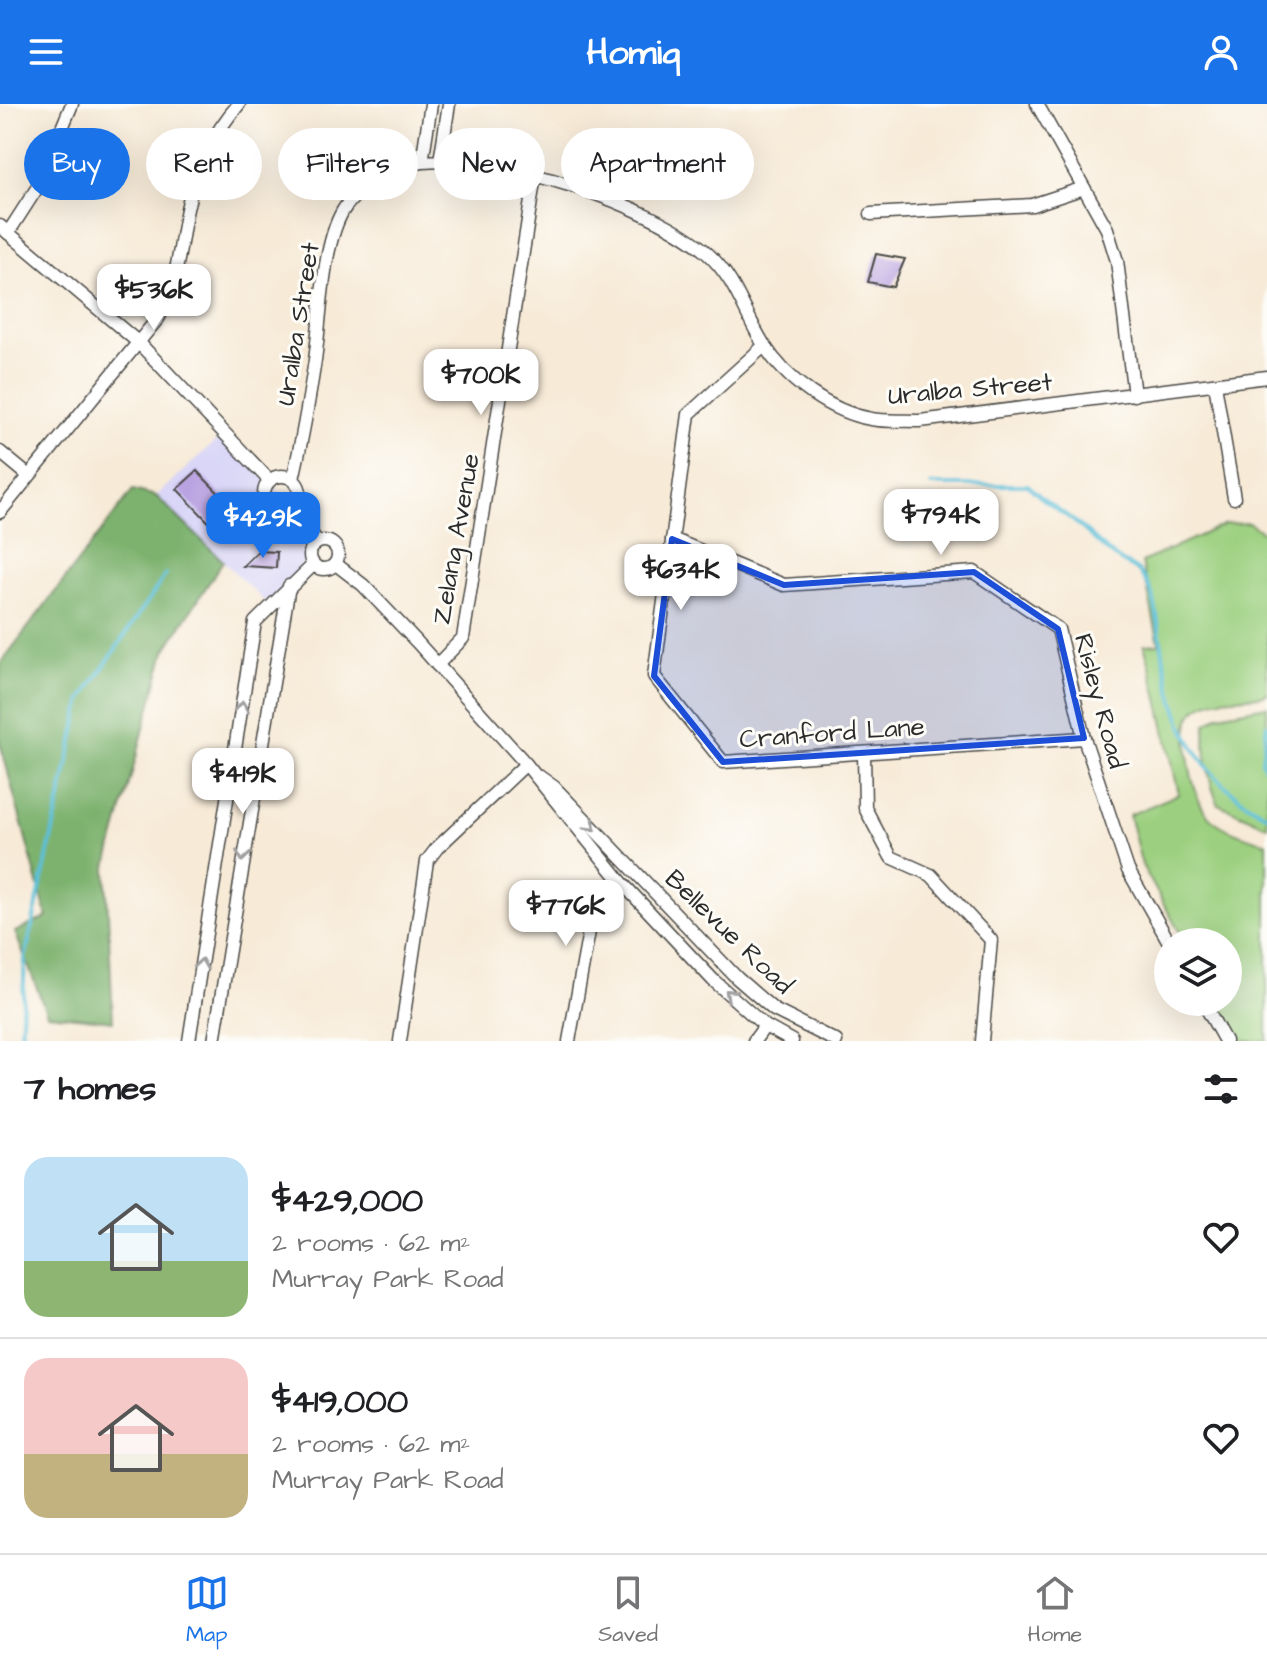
<!DOCTYPE html>
<html lang="en">
<head>
<meta charset="utf-8">
<style>
  :root { --surface:#fff; --page:#f2f2f2; --text:#202124; --muted:#757577; --line:#e0e0e0; --accent:#1a73e8 }
  body { margin:0; font-family:"Architects Daughter",sans-serif; background:var(--page); color:var(--text); height:100vh; display:flex; flex-direction:column; font-size:30px; white-space:nowrap }
  * { box-sizing:border-box; margin:0 }
  p { font-size:26px; color:var(--muted) }
  .icon { flex:none; width:44px; height:44px; fill:none; stroke:currentColor; stroke-width:2; stroke-linecap:round; stroke-linejoin:round }
  .map { position:relative; height:937px; overflow:hidden }
  .panel { display:flex; flex-direction:column; background:var(--surface); flex:1 }
  .panel>* { flex:none }
  .banner { position:absolute; left:24px; top:24px; width:800px; height:72px; display:flex; gap:16px }
  .buttons { position:absolute; left:1154px; top:824px; display:grid; gap:16px }
  .buttons a { display:grid; place-items:center; width:88px; height:88px; border-radius:50%; background:var(--surface); box-shadow:0 8px 32px #0002; font-size:40px }
  .price { position:absolute; translate:-50% -68px; padding:0 18px; border-radius:16px; background:#fff; color:#222; font-size:26px; line-height:52px; filter:drop-shadow(0 2px 4px #0008) }
  .price::after { content:''; position:absolute; left:50%; top:48px; width:24px; height:18px; margin-left:-12px; background:inherit; clip-path:polygon(0 0,100% 0,50% 100%) }
  .price.on { background:var(--accent); color:#fff }
  ul { padding:0; list-style:none }
  li { display:flex; align-items:center; gap:24px; height:200px; padding:0 24px }
  li+li { border-top:2px solid var(--line) }
  li span { display:grid; place-items:center; flex:none; width:224px; height:160px; border-radius:24px; color:#555 }
  li>.icon { margin-inline-start:auto }
  span .icon { width:96px; height:96px; fill:#fffc; stroke-width:1 }
  li b { font-size:34px }
  h2 { display:flex; justify-content:space-between; align-items:center; height:96px; padding:0 24px; font-size:34px }
  .chip { padding:0 28px; border-radius:36px; background:var(--surface); box-shadow:0 8px 32px #0002; font-size:28px; line-height:72px }
  .chip.on { background:var(--accent); color:#fff }
  header { display:flex; justify-content:space-between; align-items:center; height:104px; padding:0 24px; background:var(--accent); color:#fff; font-size:36px; font-weight:800 }
  .menu { display:flex; justify-content:space-around; align-items:center; height:112px; border-top:2px solid var(--line); background:var(--surface); font-size:22px; color:var(--muted) }
  .menu a { display:grid; justify-items:center; gap:4px }
  .menu .on { color:var(--accent) }
  .map>svg:first-child { display:block }
</style>
</head>
<body>
<header><svg class="icon" aria-label="menu" viewBox="0 0 24 24"><path d="M4 6h16M4 12h16M4 18h16"/></svg>Homiq<svg class="icon" aria-label="person" viewBox="0 0 24 24"><circle cx="12" cy="8" r="4"/><path d="M4 21q1-7 8-7t8 7"/></svg></header>
<div class="map">
<svg width="1267" height="937" viewBox="0 0 1267 937">
  <rect width="100%" height="100%" fill="#fdfcf7"/>
  <filter id="ink" filterUnits="userSpaceOnUse"><feTurbulence type="fractalNoise" baseFrequency=".0125" numOctaves="2"/><feDisplacementMap in="SourceGraphic" scale="16" xChannelSelector="R" yChannelSelector="G"/><feConvolveMatrix kernelMatrix="1 2 1 2 8 2 1 2 1" color-interpolation-filters="sRGB"/></filter>
  <filter id="wash" filterUnits="userSpaceOnUse"><feTurbulence type="fractalNoise" baseFrequency=".006" numOctaves="4" result="noise"/><feDisplacementMap in="SourceGraphic" scale="32" xChannelSelector="R" yChannelSelector="G"/><feGaussianBlur stdDeviation="1.8" result="paint"/><feColorMatrix in="noise" values="0 0 0 0 0 0 0 0 0 0 0 0 0 0 0 0 0 1.4 0 .05"/><feComposite in="paint" operator="in"/></filter>
  <g filter="url(#wash)">
    <rect width="100%" height="100%" fill="#f7ead7"/>
    <!-- built -->
    <path fill="#d9d6f7" d="M221 332 295 403 314 440 309 449 310 456 270 503 156 392Z"/>
    <!-- green -->
    <g fill="#9cd080" stroke="#647e56" stroke-width="2">
      <path d="M1249 419 1267 431V590C1244 597 1214 588 1195 607 1178 625 1192 691 1206 709 1218 725 1249 734 1267 739V937H1241L1219 898H1228V838H1185L1142 761 1129 711 1179 690C1167 640 1159 590 1144 541L1159 540 1142 458 1225 420Z"/>
      <path d="M1267 602V722L1218 700C1208 675 1203 647 1206 620L1219 611Z"/>
    </g>
    <!-- forest -->
    <path fill="#7db26e" stroke="#546e4c" stroke-width="2" d="M133 386 156 392 223 457 165 547 106 765 113 917 47 910 15 828 47 813 0 639V560Z"/>
    <g fill="none" stroke-linecap="round" stroke-linejoin="round">
      <!-- stream -->
      <g stroke="#5bc0d9" stroke-width="4">
        <path d="M931 381H1028C1043 398 1059 405 1076 419 1090 430 1102 444 1118 455 1124 460 1133 462 1139 468 1156 485 1157 514 1161 537 1172 613 1195 674 1267 711"/>
        <path d="M1267 621 1262 657 1267 668"/>
        <path d="M21 937 25 854 82 595 166 470"/>
      </g>
    </g>
    <g id="blocks">
      <!-- building -->
      <g fill="#baa3e1">
        <path d="M876 150 905 155 893 183 868 178Z"/>
        <path d="M197 367 242 413 222 432 177 385Z"/>
        <path d="M258 447 277 448 276 464 243 462Z"/>
      </g>
    </g>
  </g>
  <g filter="url(#ink)">
    <use href="#blocks" fill-opacity="0" stroke="#4a4845" stroke-width="2"/>
    <g fill="none" stroke-linecap="round" stroke-linejoin="round">
      <!-- minor casing -->
      <g stroke="#4a4845" stroke-width="15">
        <g id="minor">
          <path d="M1037 0 1107 125 1117 157 1134 291"/>
          <path d="M440 57 449 0"/>
          <path d="M422 58 431 0"/>
          <path d="M871 110 1032 101 1084 84"/>
          <path d="M0 122 139 239 269 376"/>
          <path d="M8 129 37 84 72 0"/>
          <path d="M764 242 689 310 654 572 723 658 1084 634"/>
          <path d="M1215 280 1234 394"/>
          <path d="M0 348 29 372"/>
          <circle cx="282" cy="390" r="18"/>
          <path d="M293 375C302 336 309 296 315 256 321 214 322 135 346 102 364 79 394 61 423 58 497 50 653 100 707 149 736 175 744 209 764 241 786 276 830 308 871 315 887 318 904 316 920 317L1267 273"/>
          <path d="M295 403 317 438"/>
          <path d="M0 408 159 213C178 178 179 144 187 105 195 67 213 29 239 0"/>
          <path d="M672 435 784 481 974 468 1058 525 1084 634 1128 766 1169 838"/>
          <circle cx="324" cy="451" r="14"/>
          <path d="M337 461 363 481 417 538 526 660 623 780 713 876 765 922 792 937"/>
          <path d="M437 561 463 534 535 71"/>
          <path d="M864 650 865 704 891 753 931 771 991 836 982 937"/>
          <path d="M540 673 554 683 737 874 774 906 836 937"/>
          <path d="M1203 898 1225 937"/>
          <path d="M189 937 255 518 313 461"/>
          <path d="M214 937 289 482"/>
          <path d="M400 937 427 757 437 744 526 660"/>
          <path d="M569 937 592 811 623 780"/>
          <path d="M754 937 765 922"/>
        </g>
      </g>
      <!-- minor -->
      <use href="#minor" stroke="#fff" stroke-width="12"/>
    </g>
    <!-- one-way arrows -->
    <defs><path id="oneway-chevron" d="M-2-3.5L2.5 0L-2 3.5" fill="none" stroke-width="1.6" stroke-linecap="round" stroke-linejoin="round" transform="scale(2)"/></defs>
    <g stroke="#a0a0a0">
      <use href="#oneway-chevron" transform="translate(242 603) rotate(-81)"/>
      <use href="#oneway-chevron" transform="translate(591 722) rotate(47)"/>
      <use href="#oneway-chevron" transform="translate(243 752) rotate(99)"/>
      <use href="#oneway-chevron" transform="translate(201 860) rotate(-81)"/>
      <use href="#oneway-chevron" transform="translate(730 890) rotate(-138)"/>
    </g>
  </g>
  <!-- marked area -->
  <path fill="#1d4ed8" fill-opacity="0.2" stroke="#1d4ed8" stroke-width="6" stroke-linejoin="round" d="M672 435 784 481 974 468 1058 525 1084 634 723 658 654 572Z"/>
  <g text-anchor="middle" dominant-baseline="central" stroke-width="6" stroke-linejoin="round" paint-order="stroke">
    <!-- street labels -->
    <g font-size="26" fill="#2b2b2b" stroke="#fdfcf7">
      <text transform="translate(298 220) rotate(-81)">Uralba Street</text>
      <text transform="translate(970 285) rotate(-5)">Uralba Street</text>
      <text transform="translate(456 435) rotate(-80)">Zelang Avenue</text>
      <text transform="translate(1100 597) rotate(75)">Risley Road</text>
      <text transform="translate(832 629) rotate(-4)">Cranford Lane</text>
      <text transform="translate(729 828) rotate(44)">Bellevue Road</text>
    </g>
  </g>
</svg>
<div class="buttons">
<a><svg class="icon" aria-label="layers" viewBox="0 0 24 24"><path d="M12 4l9 5-9 5-9-5zM3 14l9 5 9-5"/></svg></a>
</div>
<b class="price" style="left:154px;top:228px">$536K</b>
<b class="price" style="left:481px;top:313px">$700K</b>
<b class="price" style="left:941px;top:453px">$794K</b>
<b class="price on" style="left:263px;top:456px">$429K</b>
<b class="price" style="left:681px;top:508px">$634K</b>
<b class="price" style="left:243px;top:712px">$419K</b>
<b class="price" style="left:566px;top:844px">$776K</b>
<div class="banner">
<a class="chip on">Buy</a>
<a class="chip">Rent</a>
<a class="chip">Filters</a>
<a class="chip">New</a>
<a class="chip">Apartment</a>
</div>
</div>
<section class="panel">
<h2>7 homes<svg class="icon" aria-label="filters" viewBox="0 0 24 24"><path d="M4 7h16M4 17h16"/><circle cx="9" cy="7" r="2"/><circle cx="15" cy="17" r="2"/></svg></h2>
<ul>
<li><span style="background:linear-gradient(#bfe0f5 65%,#8fb573 0)"><svg class="icon" aria-label="home" viewBox="0 0 24 24"><path d="M3 11l9-7 9 7M6 9v11h12V9"/></svg></span><div><b>$429,000</b><p>2 rooms · 62 m²</p><p>Murray Park Road</p></div><svg class="icon" aria-label="heart" viewBox="0 0 24 24"><path d="M12 20l-8-8c-3-5 5-10 8-4 3-6 11-1 8 4z"/></svg></li>
<li><span style="background:linear-gradient(#f6c9c9 60%,#c2b280 0)"><svg class="icon" aria-label="home" viewBox="0 0 24 24"><path d="M3 11l9-7 9 7M6 9v11h12V9"/></svg></span><div><b>$419,000</b><p>2 rooms · 62 m²</p><p>Murray Park Road</p></div><svg class="icon" aria-label="heart" viewBox="0 0 24 24"><path d="M12 20l-8-8c-3-5 5-10 8-4 3-6 11-1 8 4z"/></svg></li>
</ul>
</section>
<nav class="menu">
<a class="on"><svg class="icon" aria-label="map" viewBox="0 0 24 24"><path d="M3 6l6-2 6 2 6-2v14l-6 2-6-2-6 2zM9 4v14M15 6v14"/></svg>Map</a>
<a><svg class="icon" aria-label="saved" viewBox="0 0 24 24"><path d="M7 4h10v16l-5-4-5 4z"/></svg>Saved</a>
<a><svg class="icon" aria-label="home" viewBox="0 0 24 24"><path d="M3 11l9-7 9 7M6 9v11h12V9"/></svg>Home</a>
</nav>
</body>
</html>
